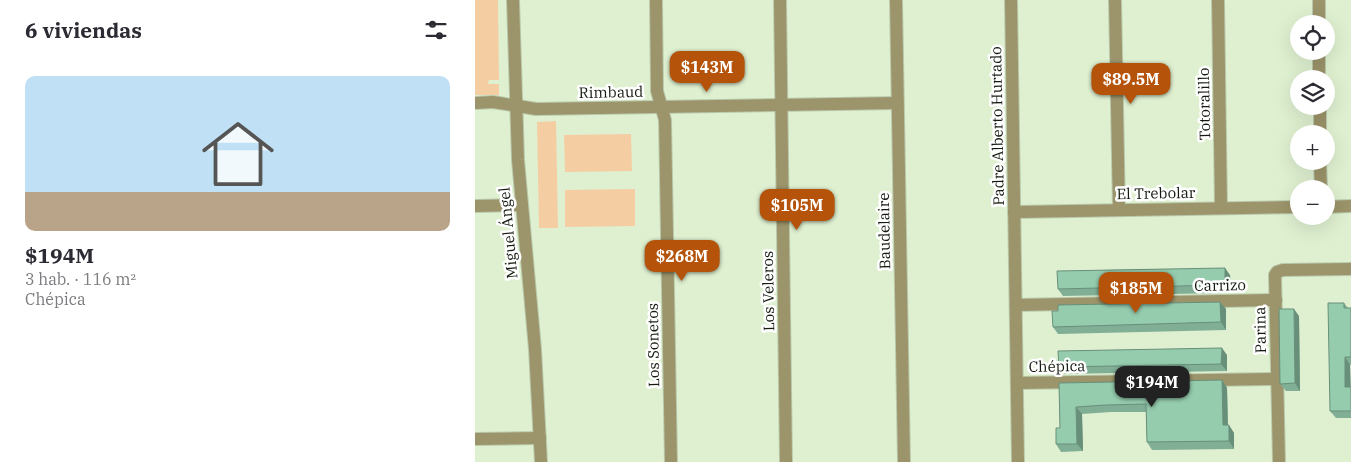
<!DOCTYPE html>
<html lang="es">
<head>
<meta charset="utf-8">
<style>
  :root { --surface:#fff; --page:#f2f2f3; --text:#2b2b33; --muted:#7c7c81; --accent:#b45309 }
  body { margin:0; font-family:"IBM Plex Serif",serif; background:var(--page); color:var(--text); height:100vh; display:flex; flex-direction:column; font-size:19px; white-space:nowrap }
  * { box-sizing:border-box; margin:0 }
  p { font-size:16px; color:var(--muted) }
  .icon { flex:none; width:28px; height:28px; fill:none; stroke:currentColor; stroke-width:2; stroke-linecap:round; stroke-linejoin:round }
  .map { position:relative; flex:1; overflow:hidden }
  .drawer { display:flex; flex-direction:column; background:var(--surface); width:475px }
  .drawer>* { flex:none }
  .fabs { position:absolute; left:815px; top:15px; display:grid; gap:10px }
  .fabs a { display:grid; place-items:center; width:45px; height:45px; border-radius:50%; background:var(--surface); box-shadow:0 5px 20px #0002; font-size:25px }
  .price { position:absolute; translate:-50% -42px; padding:0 11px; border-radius:10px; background:var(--accent); color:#fff; font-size:16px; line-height:32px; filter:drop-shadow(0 1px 2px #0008) }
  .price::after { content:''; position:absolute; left:50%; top:30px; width:15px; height:11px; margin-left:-8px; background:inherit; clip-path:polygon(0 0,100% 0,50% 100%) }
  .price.on { background:#222; color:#fff }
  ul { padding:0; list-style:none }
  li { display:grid; align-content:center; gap:10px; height:265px; padding:0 25px }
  li span { display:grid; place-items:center; height:155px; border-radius:10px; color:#555 }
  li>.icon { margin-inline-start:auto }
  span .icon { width:90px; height:90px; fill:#fffc; stroke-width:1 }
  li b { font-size:21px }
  h2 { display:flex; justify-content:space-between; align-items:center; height:60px; padding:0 25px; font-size:21px }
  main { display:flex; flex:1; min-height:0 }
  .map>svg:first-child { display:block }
</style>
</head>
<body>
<main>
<section class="drawer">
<h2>6 viviendas<svg class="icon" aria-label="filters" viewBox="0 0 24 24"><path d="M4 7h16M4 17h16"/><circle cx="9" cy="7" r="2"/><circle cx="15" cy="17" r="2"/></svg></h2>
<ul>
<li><span style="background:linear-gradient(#bfe0f5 75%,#b9a48a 0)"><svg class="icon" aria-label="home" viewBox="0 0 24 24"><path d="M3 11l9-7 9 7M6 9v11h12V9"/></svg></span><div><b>$194M</b><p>3 hab. · 116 m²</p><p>Chépica</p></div></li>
</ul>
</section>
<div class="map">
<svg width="876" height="462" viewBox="0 0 876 462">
  <rect width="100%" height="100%" fill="#dff0d0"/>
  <!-- green -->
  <g fill="#f5cda3">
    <path d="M0 0H23L24 80H14L13 84H24V95H0Z"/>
    <path d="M81 121 83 228H64L62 122Z"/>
    <path d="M156 134 157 171 90 172 89 135Z"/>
    <path d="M160 189V226L90 227V190Z"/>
  </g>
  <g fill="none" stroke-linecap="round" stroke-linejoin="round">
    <!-- street casing -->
    <g stroke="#bac9ad" stroke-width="14">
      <g id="street">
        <path d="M38 0 43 160 60 349 66 462"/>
        <path d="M181 0 182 91 190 120 196 462"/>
        <path d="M305 0 311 462"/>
        <path d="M421 0 429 462"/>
        <path d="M536 0 543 462"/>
        <path d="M640 0 644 210"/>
        <path d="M743 0 746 208"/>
        <path d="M844 0V24"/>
        <path d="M844 51V79"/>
        <path d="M0 103 18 102 61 109 422 103"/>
        <path d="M845 106V134"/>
        <path d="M845 161 846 189"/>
        <path d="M0 206 47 205"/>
        <path d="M851 207 876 206"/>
        <path d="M539 212 824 207"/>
        <path d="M541 305 801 300"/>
        <path d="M542 383 802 379"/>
        <path d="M0 439 65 438"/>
        <path d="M804 462 800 275 802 272 808 270 876 269"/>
      </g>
    </g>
    <!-- street -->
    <use href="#street" stroke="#9c946a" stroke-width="12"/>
  </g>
  <!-- wall -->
  <g fill="#80af96">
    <path d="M755 275 756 291H750V293L588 296 583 289Z"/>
    <path d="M745 302 751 309V330L583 334 578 327Z"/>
    <path d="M869 303 873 308H876V365H875L876 418H861L855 411Z"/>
    <path d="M824 316 825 391H811L805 384Z"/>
    <path d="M752 355V371L589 374 584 367Z"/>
    <path d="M747 380 752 388 753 425 759 433V449L677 450 672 442 671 412H636L607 414 608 451 586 452 581 444 585 428 584 383Z"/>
  </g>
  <!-- shaded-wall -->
  <g fill="#688f7a">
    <path d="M750 268 755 275 756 291 750 284Z"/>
    <path d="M745 284 750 291V293L745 285Z"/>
    <path d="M745 302 751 309V330L746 322Z"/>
    <path d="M819 309 824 316 825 391 820 383Z"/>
    <path d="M747 348 752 355V371L746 364Z"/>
    <path d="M870 357 875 365 876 395 870 387Z"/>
    <path d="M747 380 752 388 753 433 748 425Z"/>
    <path d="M601 407 607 414 608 451 602 444Z"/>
    <path d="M754 425 759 433V449L754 441Z"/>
  </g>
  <!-- building -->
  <g fill="#95ccae" stroke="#688f7a">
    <path d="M750 268V284H745V285L583 289 582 271Z"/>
    <path d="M745 302 746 322 578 327 577 311H583V305Z"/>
    <path d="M853 303H869V308H876V357H870V387H876V411H855Z"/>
    <path d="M804 309H819L820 383 805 384Z"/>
    <path d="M747 348 746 364 584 367 583 351Z"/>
    <path d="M747 380 748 425H754V441L672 442 671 404 631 405 601 407 602 444H581V428H585L584 383Z"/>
  </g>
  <g text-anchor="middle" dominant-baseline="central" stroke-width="5" stroke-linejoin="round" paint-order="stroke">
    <!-- street labels -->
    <g font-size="15" fill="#141a0f" stroke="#fff">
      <text transform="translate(136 92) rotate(-1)">Rimbaud</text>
      <text transform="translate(729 104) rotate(-91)">Totoralillo</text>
      <text transform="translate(522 126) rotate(-91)">Padre Alberto Hurtado</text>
      <text transform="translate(681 193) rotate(-1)">El Trebolar</text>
      <text transform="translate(409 231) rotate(-91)">Baudelaire</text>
      <text transform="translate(33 233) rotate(-95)">Miguel Ángel</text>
      <text transform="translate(745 285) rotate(-1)">Carrizo</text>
      <text transform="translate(293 291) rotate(-91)">Los Veleros</text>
      <text transform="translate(785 330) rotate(-91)">Parina</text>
      <text transform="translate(178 345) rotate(-91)">Los Sonetos</text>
      <text transform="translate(582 366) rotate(-1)">Chépica</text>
    </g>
  </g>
</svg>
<div class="fabs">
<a><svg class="icon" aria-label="locate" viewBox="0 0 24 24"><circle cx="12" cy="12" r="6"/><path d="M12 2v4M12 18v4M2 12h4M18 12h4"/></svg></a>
<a><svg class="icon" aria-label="layers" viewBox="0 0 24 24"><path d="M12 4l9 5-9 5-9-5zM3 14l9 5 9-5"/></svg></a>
<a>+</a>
<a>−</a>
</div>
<b class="price" style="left:232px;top:93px">$143M</b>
<b class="price" style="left:656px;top:105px">$89.5M</b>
<b class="price" style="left:322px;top:231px">$105M</b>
<b class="price" style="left:207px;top:282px">$268M</b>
<b class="price" style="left:661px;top:314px">$185M</b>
<b class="price on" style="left:677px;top:408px">$194M</b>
</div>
</main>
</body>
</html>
